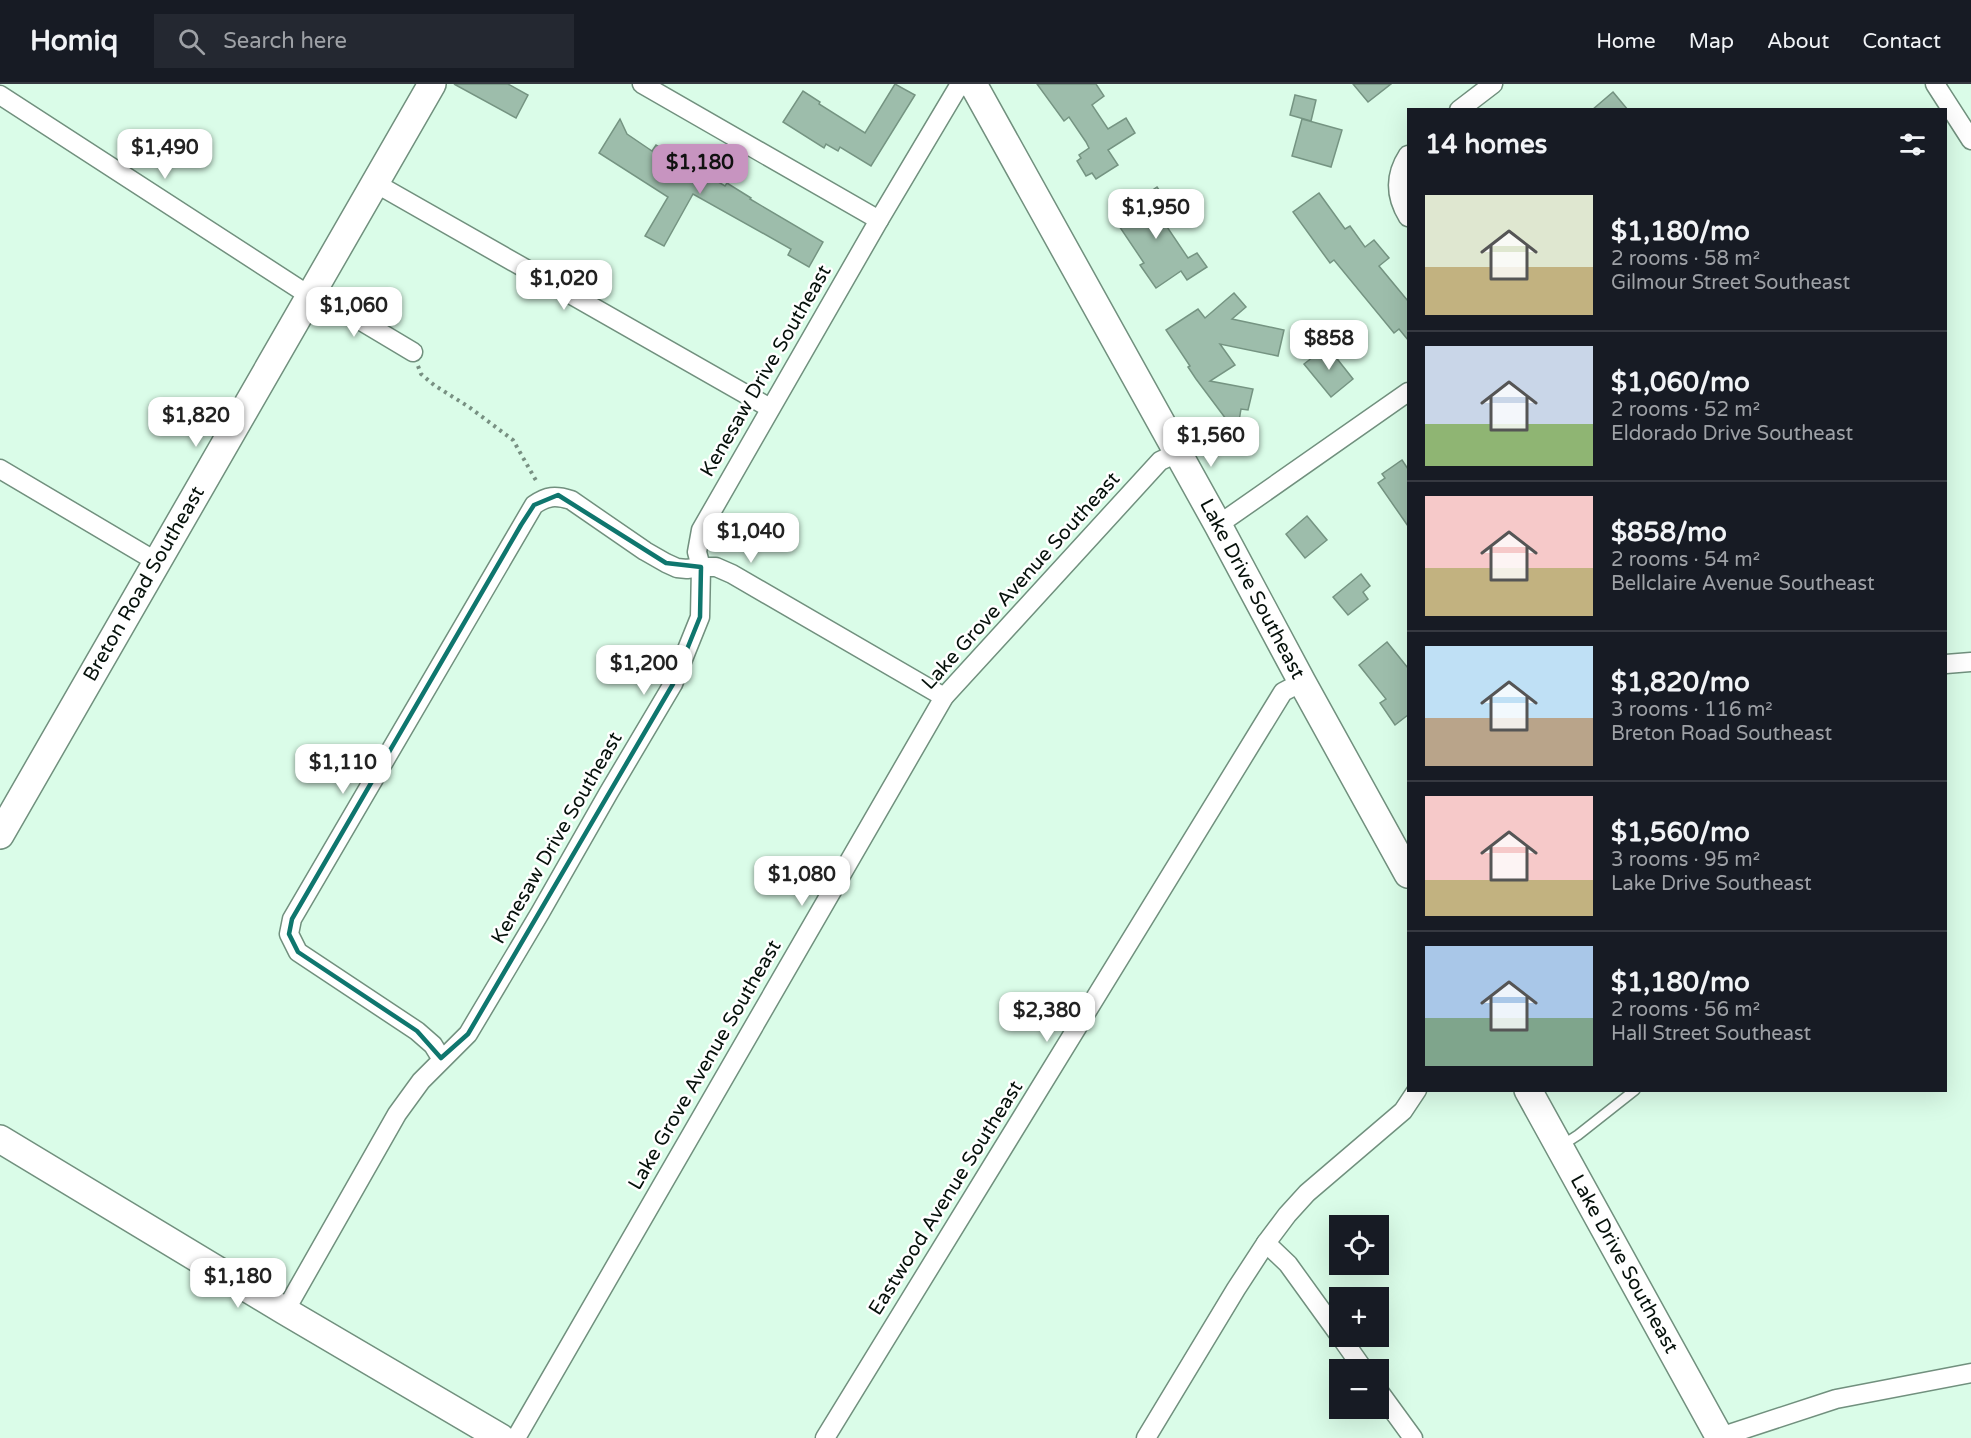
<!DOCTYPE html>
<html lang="en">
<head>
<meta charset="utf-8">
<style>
  :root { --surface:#171b24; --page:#242831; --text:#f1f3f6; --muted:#9ea1a6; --line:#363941; --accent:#c794c0 }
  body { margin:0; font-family:"Varela Round",sans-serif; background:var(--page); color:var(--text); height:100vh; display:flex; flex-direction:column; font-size:22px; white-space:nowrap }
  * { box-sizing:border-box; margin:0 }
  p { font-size:20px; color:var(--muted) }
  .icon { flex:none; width:33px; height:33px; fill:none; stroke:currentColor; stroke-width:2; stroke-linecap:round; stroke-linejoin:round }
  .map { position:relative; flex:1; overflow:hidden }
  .sheet { position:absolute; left:1407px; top:24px; width:540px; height:984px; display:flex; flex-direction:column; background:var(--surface); border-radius:0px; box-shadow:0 6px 24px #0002 }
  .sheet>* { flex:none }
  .buttons { position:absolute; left:1329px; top:1131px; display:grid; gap:12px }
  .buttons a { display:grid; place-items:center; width:60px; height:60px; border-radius:0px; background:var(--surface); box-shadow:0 6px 24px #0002; font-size:30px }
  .price { position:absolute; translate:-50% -51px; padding:0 14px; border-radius:12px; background:#fff; color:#222; font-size:20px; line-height:39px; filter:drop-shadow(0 2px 3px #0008) }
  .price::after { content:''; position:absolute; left:50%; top:36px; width:18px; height:14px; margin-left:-9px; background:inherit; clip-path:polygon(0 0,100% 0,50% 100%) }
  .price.active { background:var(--accent); color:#111 }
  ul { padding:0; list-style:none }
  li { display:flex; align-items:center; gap:18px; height:150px; padding:0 18px }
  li+li { border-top:2px solid var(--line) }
  li span { display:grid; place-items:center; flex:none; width:168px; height:120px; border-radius:0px; color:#555 }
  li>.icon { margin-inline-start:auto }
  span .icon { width:72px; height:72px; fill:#fffc; stroke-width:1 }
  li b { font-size:26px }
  h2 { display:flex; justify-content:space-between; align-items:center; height:72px; padding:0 18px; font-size:26px }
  header { display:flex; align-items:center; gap:36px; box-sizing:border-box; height:84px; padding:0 30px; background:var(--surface); border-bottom:2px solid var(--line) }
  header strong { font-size:28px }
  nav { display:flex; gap:33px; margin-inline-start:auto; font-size:21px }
  .search { width:420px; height:54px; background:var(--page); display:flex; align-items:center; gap:15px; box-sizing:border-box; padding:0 21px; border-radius:0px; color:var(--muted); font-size:22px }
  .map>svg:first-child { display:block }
</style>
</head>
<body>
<header>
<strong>Homiq</strong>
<div class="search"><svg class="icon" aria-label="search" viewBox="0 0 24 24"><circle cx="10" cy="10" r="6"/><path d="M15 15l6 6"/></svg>Search here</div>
<nav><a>Home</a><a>Map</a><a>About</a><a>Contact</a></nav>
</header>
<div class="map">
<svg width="1971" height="1354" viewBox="0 0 1971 1354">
  <rect width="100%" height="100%" fill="#dafce8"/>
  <!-- building -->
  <g fill="#9dbdab" stroke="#759482" stroke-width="1.5">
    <path d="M454 0H508L528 11 516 34Z"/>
    <path d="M895 0 915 11 871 82 840 63 838 67 826 60 824 64 783 38 803 7 820 18 819 20 865 49Z"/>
    <path d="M1037 0H1096L1104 12 1092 21 1108 45 1126 34 1135 49 1108 66 1118 81 1096 95 1092 89 1086 92 1077 77 1081 74 1079 71 1089 64 1086 58 1069 33 1064 37Z"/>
    <path d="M1353 0H1391L1368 18Z"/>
    <path d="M1613 8 1628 26H1592Z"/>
    <path d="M1295 11 1316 16 1311 37 1290 31Z"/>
    <path d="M620 35 627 50 652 67 656 61 725 102 727 99 751 114 750 115 823 158 809 183 788 171 791 165 693 110 664 162 645 152 668 113 599 69Z"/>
    <path d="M1302 35 1342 46 1331 83 1292 72Z"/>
    <path d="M1157 103 1173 126 1161 134 1188 174 1197 169 1207 183 1187 196 1181 187 1156 204 1140 181 1144 179 1113 133Z"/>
    <path d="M1319 109 1345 145 1350 142 1365 163 1374 156 1389 174 1379 182 1408 217V256L1399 245 1394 249 1334 176 1330 179 1293 128Z"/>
    <path d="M1234 209 1246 223 1232 235 1284 246 1278 272 1220 260 1235 281 1210 297 1253 305 1248 326 1241 325 1239 337 1226 335 1196 295 1188 283 1190 282 1166 246 1198 225 1205 234Z"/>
    <path d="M1327 262 1353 295 1331 313 1304 280Z"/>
    <path d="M1402 376 1408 385V442L1378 399 1385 394 1382 390Z"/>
    <path d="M1307 432 1327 456 1305 474 1286 450Z"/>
    <path d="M1361 490 1370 502 1363 508 1368 515 1348 531 1333 513Z"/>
    <path d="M1387 558 1408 584V631L1395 641 1380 619 1386 615 1359 581Z"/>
  </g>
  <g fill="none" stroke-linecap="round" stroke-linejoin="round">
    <!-- service casing -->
    <g stroke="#71907e" stroke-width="12">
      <path id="service" d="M1561 1062 1578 1051 1635 1006"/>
    </g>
    <!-- minor casing -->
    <g stroke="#71907e" stroke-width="21">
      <g id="minor">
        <path d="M642 0 879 136"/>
        <path d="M1935 0 1971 56"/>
        <path d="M0 11 310 212 331 219 413 268"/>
        <path d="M1459 26 1493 0"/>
        <path d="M1408 71C1395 91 1395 112 1408 133"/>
        <path d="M375 99 770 324"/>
        <path d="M0 385 157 478"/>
        <path d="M1218 441 1408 308"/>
        <path d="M1946 580 1971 578"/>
        <path d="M441 974 433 961 417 947 298 868 289 850 292 835 534 421C547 412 555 411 571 416L645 467 666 479 677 484 687 485 701 483H716L732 490 944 613"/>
        <path d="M1266 1159 1288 1180 1340 1252"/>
        <path d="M285 1227 397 1030 421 997 468 950 540 829 609 708 673 600 700 533 701 483 697 468 701 446 879 136 957 5 967 0"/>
        <path d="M1340 1252 1364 1286"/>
        <path d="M1378 1306 1413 1354"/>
        <path d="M1720 1353 1836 1315 1971 1289"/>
        <path d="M516 1354 944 613 1160 377 1177 369"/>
        <path d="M825 1354 1283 608 1302 598"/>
        <path d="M1146 1354 1236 1205 1266 1159 1287 1131 1307 1109 1403 1027 1417 1006"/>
      </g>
    </g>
    <!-- secondary casing -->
    <g stroke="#71907e" stroke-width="30">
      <g id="secondary">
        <path d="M973 0 1218 441 1302 598 1408 790"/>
        <path d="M0 751 432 0"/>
        <path d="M1528 1006 1720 1354"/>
        <path d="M0 1055 285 1227 501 1354"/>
      </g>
    </g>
    <!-- path -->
    <path stroke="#789082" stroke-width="4" stroke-dasharray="3 4.5" stroke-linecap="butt" d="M418 282 421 290 434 301 469 323 513 356 538 400"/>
    <!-- service -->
    <use href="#service" stroke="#fff" stroke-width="9"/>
    <!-- minor -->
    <use href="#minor" stroke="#fff" stroke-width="18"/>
    <!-- secondary -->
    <use href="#secondary" stroke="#fff" stroke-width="27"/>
  </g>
  <!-- marked area -->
  <path fill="none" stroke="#0f766e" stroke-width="4.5" stroke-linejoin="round" d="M558 411 666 479 701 483 700 533 673 600 468 950 441 974 417 947 298 868 289 850 292 835 521 441 534 421Z"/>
  <g text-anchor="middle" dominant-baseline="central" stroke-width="5" stroke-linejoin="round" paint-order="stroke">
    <!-- street labels -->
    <g font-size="20" fill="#06110b" stroke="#fff">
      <text transform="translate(766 287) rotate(-60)">Kenesaw Drive Southeast</text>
      <text transform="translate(1021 497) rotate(-48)">Lake Grove Avenue Southeast</text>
      <text transform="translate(144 500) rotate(-60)">Breton Road Southeast</text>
      <text transform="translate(1252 505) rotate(62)">Lake Drive Southeast</text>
      <text transform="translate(557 754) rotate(-60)">Kenesaw Drive Southeast</text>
      <text transform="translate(705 981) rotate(-60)">Lake Grove Avenue Southeast</text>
      <text transform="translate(946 1114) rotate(-58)">Eastwood Avenue Southeast</text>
      <text transform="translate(1624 1180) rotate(61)">Lake Drive Southeast</text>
    </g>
  </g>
</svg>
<div class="buttons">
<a><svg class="icon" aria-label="locate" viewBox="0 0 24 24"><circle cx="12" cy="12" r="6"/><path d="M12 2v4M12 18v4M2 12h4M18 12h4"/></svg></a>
<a>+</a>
<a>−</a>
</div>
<b class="price" style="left:165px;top:96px">$1,490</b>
<b class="price active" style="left:700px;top:111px">$1,180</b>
<b class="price" style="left:1156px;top:156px">$1,950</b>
<b class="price" style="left:564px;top:227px">$1,020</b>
<b class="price" style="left:354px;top:254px">$1,060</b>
<b class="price" style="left:1329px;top:287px">$858</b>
<b class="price" style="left:196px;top:364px">$1,820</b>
<b class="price" style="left:1211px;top:384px">$1,560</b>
<b class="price" style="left:751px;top:480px">$1,040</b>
<b class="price" style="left:644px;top:612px">$1,200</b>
<b class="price" style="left:343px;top:711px">$1,110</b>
<b class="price" style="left:802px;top:823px">$1,080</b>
<b class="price" style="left:1047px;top:959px">$2,380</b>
<b class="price" style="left:238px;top:1225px">$1,180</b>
<section class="sheet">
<h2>14 homes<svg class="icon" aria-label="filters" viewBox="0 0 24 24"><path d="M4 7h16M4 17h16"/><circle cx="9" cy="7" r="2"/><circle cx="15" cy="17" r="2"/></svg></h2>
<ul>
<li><span style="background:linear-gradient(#dfe7d0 60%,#c2b280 0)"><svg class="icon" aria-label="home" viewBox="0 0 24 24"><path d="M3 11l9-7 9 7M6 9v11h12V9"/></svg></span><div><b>$1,180/mo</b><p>2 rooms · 58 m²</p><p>Gilmour Street Southeast</p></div></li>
<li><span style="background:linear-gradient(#c9d6e8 65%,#8fb573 0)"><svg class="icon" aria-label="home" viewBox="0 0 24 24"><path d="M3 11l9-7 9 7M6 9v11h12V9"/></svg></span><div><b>$1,060/mo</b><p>2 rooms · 52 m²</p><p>Eldorado Drive Southeast</p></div></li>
<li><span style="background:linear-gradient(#f6c9c9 60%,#c2b280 0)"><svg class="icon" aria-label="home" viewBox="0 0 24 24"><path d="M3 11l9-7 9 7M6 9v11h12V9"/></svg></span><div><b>$858/mo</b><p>2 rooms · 54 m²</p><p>Bellclaire Avenue Southeast</p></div></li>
<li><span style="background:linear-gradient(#bfe0f5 60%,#b9a48a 0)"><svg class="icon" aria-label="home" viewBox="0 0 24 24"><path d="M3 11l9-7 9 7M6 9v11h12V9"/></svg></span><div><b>$1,820/mo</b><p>3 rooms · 116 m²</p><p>Breton Road Southeast</p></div></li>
<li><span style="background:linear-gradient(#f6c9c9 70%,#c2b280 0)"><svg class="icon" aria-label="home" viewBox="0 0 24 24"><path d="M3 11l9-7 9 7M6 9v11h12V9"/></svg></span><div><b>$1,560/mo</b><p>3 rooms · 95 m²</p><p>Lake Drive Southeast</p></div></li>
<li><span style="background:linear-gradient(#a9c7e8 60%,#7fa58c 0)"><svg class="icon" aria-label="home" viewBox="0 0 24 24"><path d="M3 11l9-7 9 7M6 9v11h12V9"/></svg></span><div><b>$1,180/mo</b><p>2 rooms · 56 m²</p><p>Hall Street Southeast</p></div></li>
</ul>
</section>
</div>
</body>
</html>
